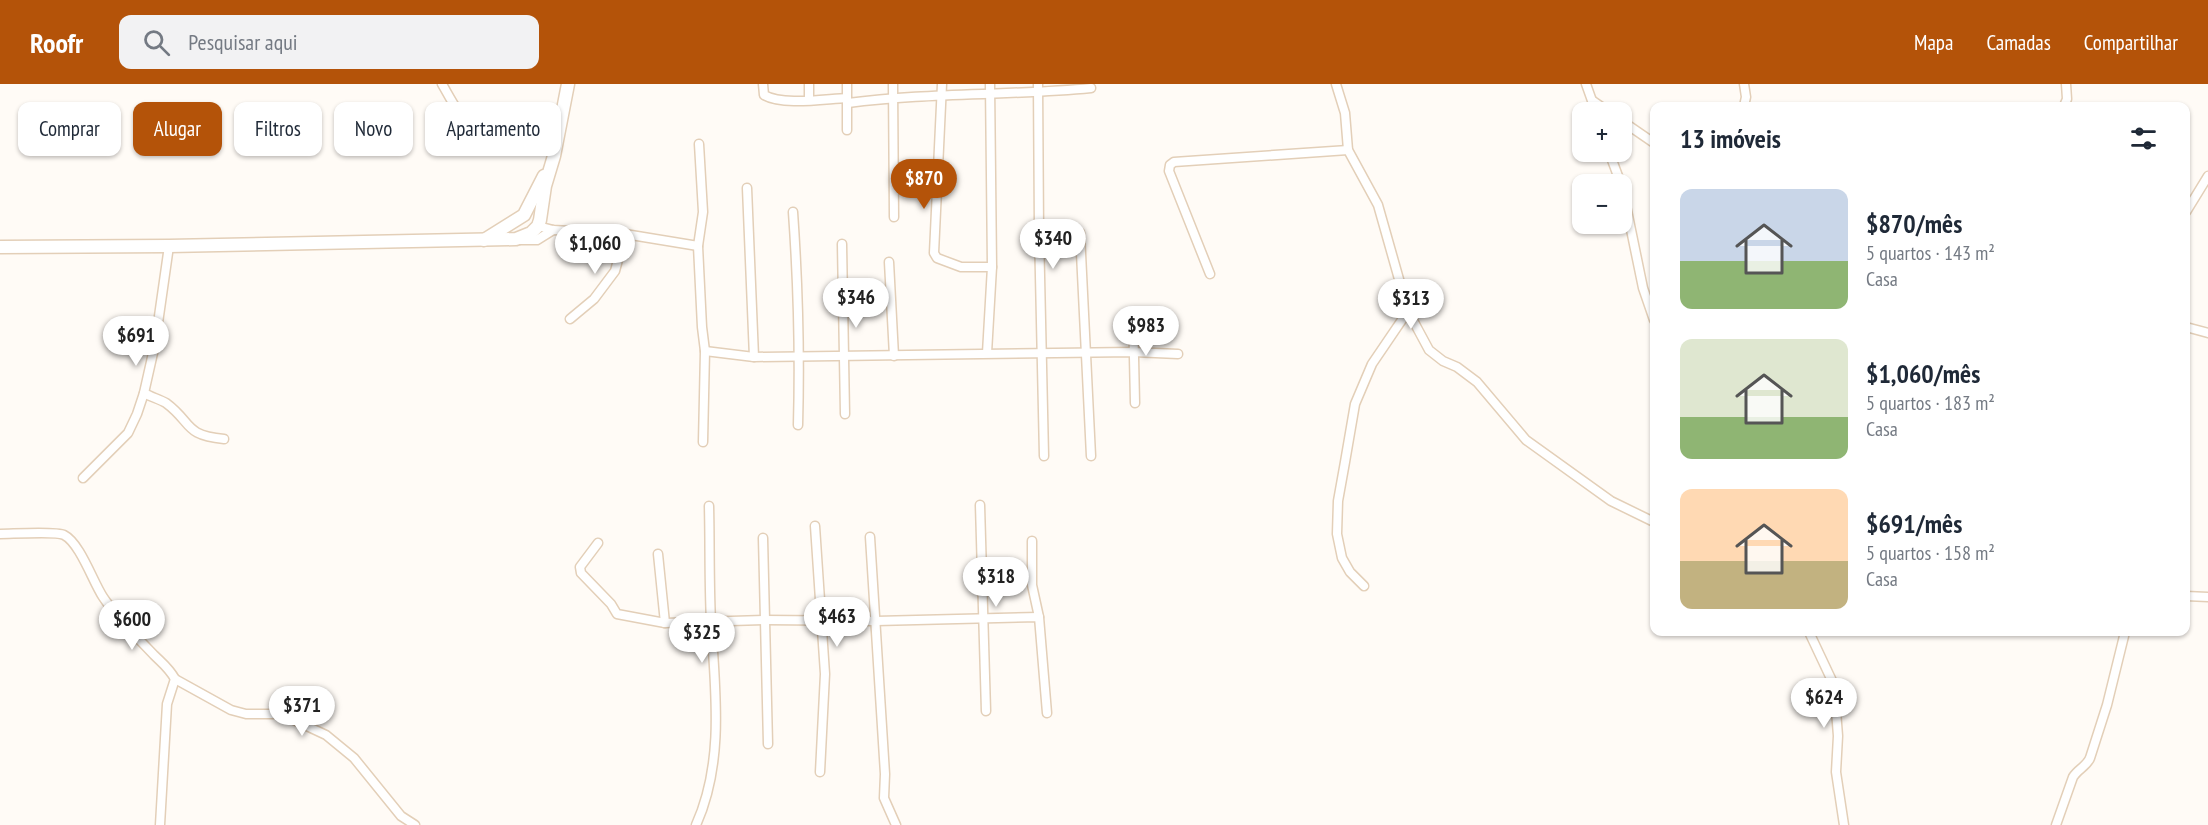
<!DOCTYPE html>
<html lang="pt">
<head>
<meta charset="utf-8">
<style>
  :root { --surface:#fff; --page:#f2f2f3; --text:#1f2937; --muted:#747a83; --accent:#b45309 }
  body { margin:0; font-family:"PT Sans Narrow",sans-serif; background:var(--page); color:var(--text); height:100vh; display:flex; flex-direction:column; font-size:22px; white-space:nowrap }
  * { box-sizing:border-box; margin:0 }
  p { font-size:20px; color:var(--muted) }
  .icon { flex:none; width:33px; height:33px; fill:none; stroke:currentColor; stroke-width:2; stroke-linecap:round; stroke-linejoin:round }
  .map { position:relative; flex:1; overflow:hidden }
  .drawer { position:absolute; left:1650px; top:18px; width:540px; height:534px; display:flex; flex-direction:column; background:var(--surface); border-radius:12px; box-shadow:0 2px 4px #0004 }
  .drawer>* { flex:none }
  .hud { position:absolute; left:18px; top:18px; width:570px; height:54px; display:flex; gap:12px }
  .buttons { position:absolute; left:1572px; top:18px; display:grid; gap:12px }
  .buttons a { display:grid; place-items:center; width:60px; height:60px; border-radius:12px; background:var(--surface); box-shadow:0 2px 4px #0004; font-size:30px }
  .price { position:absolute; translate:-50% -51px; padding:0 14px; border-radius:21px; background:#fff; color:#222; font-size:20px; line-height:39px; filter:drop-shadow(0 2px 3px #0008) }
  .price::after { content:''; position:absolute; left:50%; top:36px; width:18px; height:14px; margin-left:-9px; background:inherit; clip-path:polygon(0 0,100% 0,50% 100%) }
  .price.active { background:var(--accent); color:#fff }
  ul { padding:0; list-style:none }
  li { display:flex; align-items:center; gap:18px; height:150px; padding:0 30px }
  li span { display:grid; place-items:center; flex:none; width:168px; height:120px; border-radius:12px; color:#555 }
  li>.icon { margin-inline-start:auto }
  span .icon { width:72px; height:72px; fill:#fffc; stroke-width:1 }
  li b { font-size:26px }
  h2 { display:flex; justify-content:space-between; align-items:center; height:72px; padding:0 30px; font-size:26px }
  .tag { padding:0 21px; border-radius:12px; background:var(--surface); box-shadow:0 2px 4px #0004; font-size:21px; line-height:54px }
  .tag.active { background:var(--accent); color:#fff }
  header { display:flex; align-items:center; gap:36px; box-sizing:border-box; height:84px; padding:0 30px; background:var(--accent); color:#fff }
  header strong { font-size:28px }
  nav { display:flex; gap:33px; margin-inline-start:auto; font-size:21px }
  .search { width:420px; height:54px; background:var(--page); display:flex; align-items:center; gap:15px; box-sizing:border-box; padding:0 21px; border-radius:12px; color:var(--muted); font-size:22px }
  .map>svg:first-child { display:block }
</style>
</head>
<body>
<header>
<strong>Roofr</strong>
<div class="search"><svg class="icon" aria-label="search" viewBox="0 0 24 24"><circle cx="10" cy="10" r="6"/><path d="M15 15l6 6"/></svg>Pesquisar aqui</div>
<nav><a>Mapa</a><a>Camadas</a><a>Compartilhar</a></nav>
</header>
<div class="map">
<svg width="2208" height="741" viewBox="0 0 2208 741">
  <rect width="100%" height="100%" fill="#fffbf6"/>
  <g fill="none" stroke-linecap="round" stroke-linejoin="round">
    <!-- street casing -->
    <g stroke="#e3cfb8" stroke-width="11">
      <g id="street">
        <path d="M442 0C448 10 461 36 471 42 484 50 540 54 558 54"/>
        <path d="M763 0 764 11C783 22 824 15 847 14"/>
        <path d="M847 0V46"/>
        <path d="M893 0 894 133"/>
        <path d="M942 0 934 169 937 174 961 183H992"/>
        <path d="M1038 0 1039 147 1044 372"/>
        <path d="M1336 0 1345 29 1348 66 1378 121 1408 227 1372 280 1355 320 1345 378 1338 417 1337 450 1342 474 1350 488 1364 502"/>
        <path d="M1586 0 1596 28"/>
        <path d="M1744 0 1746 13 1744 22"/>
        <path d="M809 16V0"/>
        <path d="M1593 17 1609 28"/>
        <path d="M848 19C929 8 1010 12 1091 4"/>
        <path d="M2064 22 2067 15 2066 0"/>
        <path d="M1622 37 1654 59"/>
        <path d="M699 60 703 128 698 162 702 243 705 267 703 358"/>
        <path d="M1609 68 1621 100"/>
        <path d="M1622 102 1643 204 1654 236"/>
        <path d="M747 104 754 273"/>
        <path d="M793 128C798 199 800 270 798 341"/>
        <path d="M2186 128 2208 92"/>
        <path d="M538 142 553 146 625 150 698 162"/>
        <path d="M1039 147 1080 149 1091 372"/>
        <path d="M520 156H537L553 146"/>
        <path d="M842 160 845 330"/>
        <path d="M889 178 894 272"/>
        <path d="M1210 190 1169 87 1170 81 1174 78 1348 66"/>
        <path d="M1408 227 1429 266 1443 277 1457 283 1477 298 1526 356 1611 417 1654 438"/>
        <path d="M1133 228 1135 319"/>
        <path d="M570 235 594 215 615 187 625 150"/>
        <path d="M2186 243 2208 249"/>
        <path d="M705 267 754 273 1133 268 1178 270"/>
        <path d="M987 269 992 183 990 0"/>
        <path d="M144 309C151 313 159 315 166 319 193 339 183 351 224 355"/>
        <path d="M83 394 128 349 137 330 144 309 155 260 169 162"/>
        <path d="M980 421 986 627"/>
        <path d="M815 442 825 590 820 688"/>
        <path d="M0 450C12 450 56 447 64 451 80 459 93 498 103 513 117 534 136 552 154 571 162 579 169 584 175 595L167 620 160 741"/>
        <path d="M870 453 885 690 884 714 896 741"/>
        <path d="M763 454 768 660"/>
        <path d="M1032 457V501L1039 533"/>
        <path d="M598 459 580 483 581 489 611 520 617 530 665 539 765 536 876 537 1039 533 1047 629"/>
        <path d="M658 470 665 539"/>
        <path d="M2186 512 2208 513"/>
        <path d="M1809 548 1834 601 1838 652 1836 688 1844 741"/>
        <path d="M175 595 231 626 246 630H281L326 651 354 674 401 732 415 741"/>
        <path d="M696 741C725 677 715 604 711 537 709 498 710 460 709 422"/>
        <path d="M2056 741 2073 693C2078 685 2087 682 2090 674L2107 621 2125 548"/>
      </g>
    </g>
    <!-- secondary casing -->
    <g stroke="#e3cfb8" stroke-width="15">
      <g id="secondary">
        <path d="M484 156 524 131 544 92"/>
        <path d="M0 163 169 162 516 155 531 149 538 142 540 136 545 102 554 72 568 0"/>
      </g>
    </g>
    <!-- street -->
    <use href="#street" stroke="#fff" stroke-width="8"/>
    <!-- secondary -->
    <use href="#secondary" stroke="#fff" stroke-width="12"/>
  </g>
</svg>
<div class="buttons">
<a>+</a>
<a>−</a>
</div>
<b class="price active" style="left:924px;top:126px">$870</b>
<b class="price" style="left:1053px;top:186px">$340</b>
<b class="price" style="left:595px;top:191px">$1,060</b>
<b class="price" style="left:856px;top:245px">$346</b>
<b class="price" style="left:1411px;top:246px">$313</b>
<b class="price" style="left:1146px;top:273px">$983</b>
<b class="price" style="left:136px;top:283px">$691</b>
<b class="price" style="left:996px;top:524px">$318</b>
<b class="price" style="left:837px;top:564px">$463</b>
<b class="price" style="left:132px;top:567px">$600</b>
<b class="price" style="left:702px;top:580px">$325</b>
<b class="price" style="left:1824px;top:645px">$624</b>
<b class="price" style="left:302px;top:653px">$371</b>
<div class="hud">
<a class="tag">Comprar</a>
<a class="tag active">Alugar</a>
<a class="tag">Filtros</a>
<a class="tag">Novo</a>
<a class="tag">Apartamento</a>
</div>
<section class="drawer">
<h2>13 imóveis<svg class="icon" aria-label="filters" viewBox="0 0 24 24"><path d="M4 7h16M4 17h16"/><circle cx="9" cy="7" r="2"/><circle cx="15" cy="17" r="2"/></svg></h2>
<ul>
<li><span style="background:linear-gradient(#c9d6e8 60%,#8fb573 0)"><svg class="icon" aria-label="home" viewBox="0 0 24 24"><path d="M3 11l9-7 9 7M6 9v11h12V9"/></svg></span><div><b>$870/mês</b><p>5 quartos · 143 m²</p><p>Casa</p></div></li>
<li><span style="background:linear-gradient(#dfe7d0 65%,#8fb573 0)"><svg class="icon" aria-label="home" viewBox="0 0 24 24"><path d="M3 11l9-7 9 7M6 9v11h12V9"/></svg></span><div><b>$1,060/mês</b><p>5 quartos · 183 m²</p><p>Casa</p></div></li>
<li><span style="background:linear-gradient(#ffd9b3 60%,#c2b280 0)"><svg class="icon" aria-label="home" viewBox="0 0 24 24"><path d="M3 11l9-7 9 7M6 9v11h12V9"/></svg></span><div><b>$691/mês</b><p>5 quartos · 158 m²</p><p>Casa</p></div></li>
</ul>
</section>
</div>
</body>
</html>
